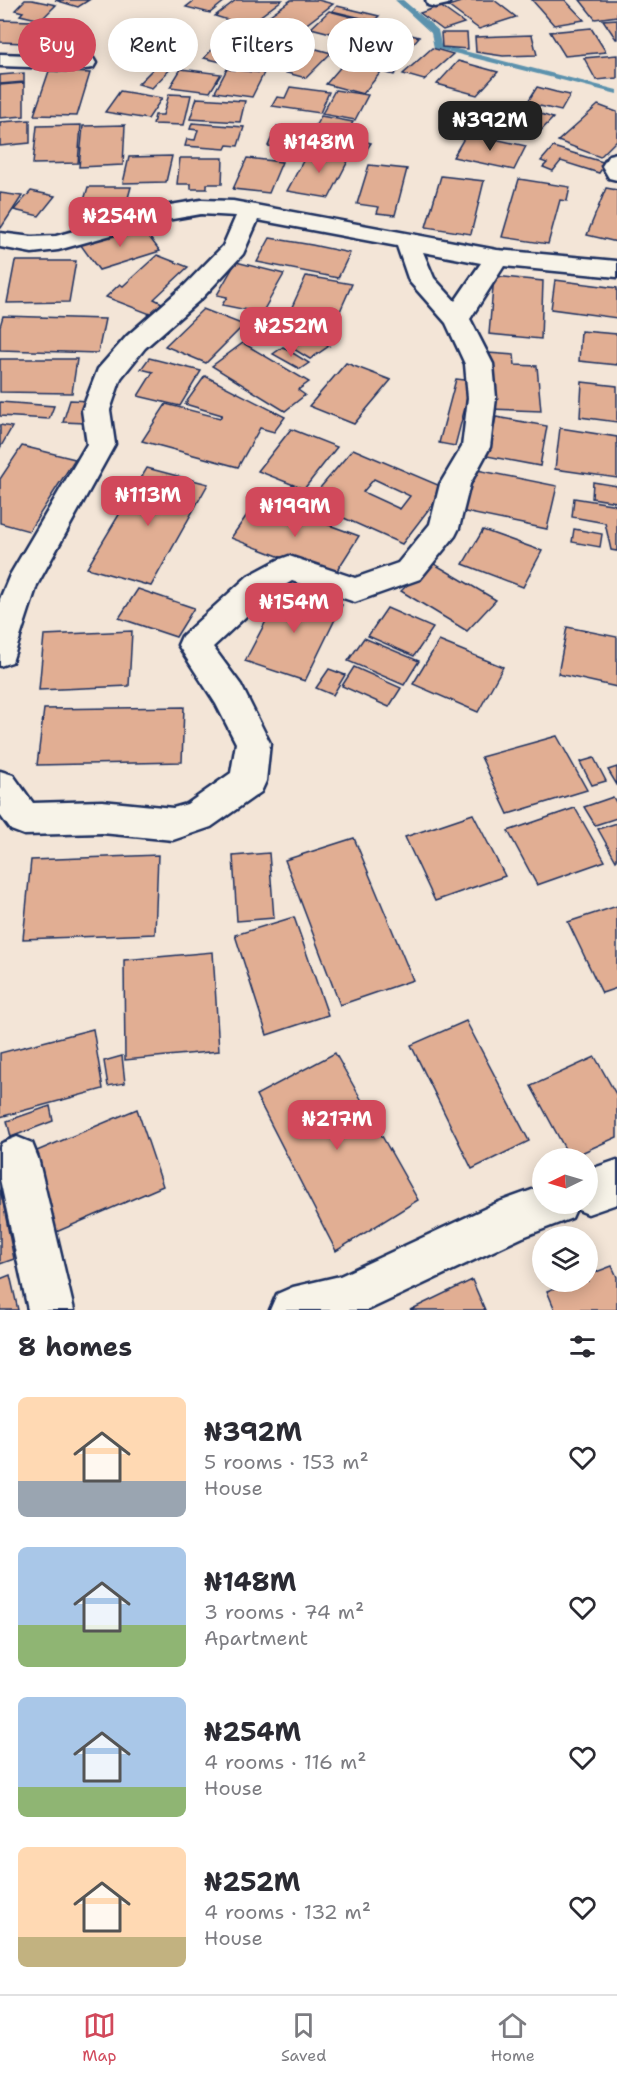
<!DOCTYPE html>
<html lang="en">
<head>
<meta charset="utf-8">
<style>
  :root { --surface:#fff; --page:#f2f2f3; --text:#2b2b33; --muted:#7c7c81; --line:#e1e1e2; --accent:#d1495b }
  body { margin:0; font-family:"Shantell Sans",sans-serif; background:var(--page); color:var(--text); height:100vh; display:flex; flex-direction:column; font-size:22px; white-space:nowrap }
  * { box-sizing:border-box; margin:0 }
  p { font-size:20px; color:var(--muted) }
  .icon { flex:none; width:33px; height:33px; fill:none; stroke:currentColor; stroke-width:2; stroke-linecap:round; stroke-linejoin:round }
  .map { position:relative; height:1310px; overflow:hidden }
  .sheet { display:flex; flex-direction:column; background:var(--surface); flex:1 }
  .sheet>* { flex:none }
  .top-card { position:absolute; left:18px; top:18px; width:582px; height:54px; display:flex; gap:12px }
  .needle { width:39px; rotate:265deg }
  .controls { position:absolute; left:532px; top:1148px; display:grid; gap:12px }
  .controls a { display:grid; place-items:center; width:66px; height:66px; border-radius:50%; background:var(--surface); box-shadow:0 3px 15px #0003; font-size:30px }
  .price { position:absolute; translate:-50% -51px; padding:0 14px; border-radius:12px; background:var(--accent); color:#fff; font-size:20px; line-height:39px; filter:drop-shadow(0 2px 3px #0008) }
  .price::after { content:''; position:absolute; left:50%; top:36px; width:18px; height:14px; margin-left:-9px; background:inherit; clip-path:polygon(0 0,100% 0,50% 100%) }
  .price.current { background:#222; color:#fff }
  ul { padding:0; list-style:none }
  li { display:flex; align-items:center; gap:18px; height:150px; padding:0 18px }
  li span { display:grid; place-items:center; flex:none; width:168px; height:120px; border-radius:9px; color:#555 }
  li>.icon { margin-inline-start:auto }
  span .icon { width:72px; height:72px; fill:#fffc; stroke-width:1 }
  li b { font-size:26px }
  h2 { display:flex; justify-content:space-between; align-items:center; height:72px; padding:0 18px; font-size:26px }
  .chip { padding:0 21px; border-radius:27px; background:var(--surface); box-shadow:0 3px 15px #0003; font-size:21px; line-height:54px }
  .chip.current { background:var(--accent); color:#fff }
  .tab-bar { display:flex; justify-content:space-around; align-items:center; height:84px; border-top:2px solid var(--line); background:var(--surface); font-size:16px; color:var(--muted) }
  .tab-bar a { display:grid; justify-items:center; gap:3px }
  .tab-bar .current { color:var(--accent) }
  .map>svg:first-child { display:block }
</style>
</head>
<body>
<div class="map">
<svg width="617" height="1310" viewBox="0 0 617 1310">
  <rect width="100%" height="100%" fill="#f3e5d7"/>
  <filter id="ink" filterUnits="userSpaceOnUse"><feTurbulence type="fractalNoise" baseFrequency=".0167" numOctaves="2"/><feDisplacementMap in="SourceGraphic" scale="12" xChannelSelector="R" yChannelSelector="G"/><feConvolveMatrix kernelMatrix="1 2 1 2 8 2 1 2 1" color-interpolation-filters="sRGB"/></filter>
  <g filter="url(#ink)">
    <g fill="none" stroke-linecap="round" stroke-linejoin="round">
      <!-- stream -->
      <path fill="#5b92ad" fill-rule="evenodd" d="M395 0H403L438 30 441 45 617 90V94L434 48 431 33Z"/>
    </g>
    <!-- building -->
    <g fill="#e1ae93" stroke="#1b2f5e" stroke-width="1.5" fill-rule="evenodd">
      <path d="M25 0H32L56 5 41 20 20 15 23 12 15 10Z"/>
      <path d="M55 0H89L78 7Z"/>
      <path d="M195 0H226L210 13 186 7Z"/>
      <path d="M236 0H282L247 26 215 16Z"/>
      <path d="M291 0H318L333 4 304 26 270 15Z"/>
      <path d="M467 0H494L516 17 479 29 448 6Z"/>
      <path d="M532 0H565L584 20 554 25Z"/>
      <path d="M580 0H617V16L595 19Z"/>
      <path d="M337 6 379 16 374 21 332 11Z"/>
      <path d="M440 6 464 23 443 30 420 13Z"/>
      <path d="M329 11 371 22 354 39 311 28Z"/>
      <path d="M272 19 303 29 286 42 255 33Z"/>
      <path d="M617 19V39H616L603 20Z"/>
      <path d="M0 20 32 21 24 43 0 42Z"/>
      <path d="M376 26 419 37 403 55 359 44Z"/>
      <path d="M591 28 606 52 565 56 550 32Z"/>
      <path d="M228 33 263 41 239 66 204 58Z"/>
      <path d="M441 33H467L468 49 442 47Z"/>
      <path d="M532 35 537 55 503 56 476 52 475 37Z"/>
      <path d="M298 44 331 53 306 78 272 69Z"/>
      <path d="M432 48 453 54 424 80 403 74Z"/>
      <path d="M173 49 187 52 152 88 138 84Z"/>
      <path d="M386 55 407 60 394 75 372 69Z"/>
      <path d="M617 55V78L596 80 584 58Z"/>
      <path d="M458 61 498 72 477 95 437 84Z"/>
      <path d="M344 63 381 72 363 94 326 84Z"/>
      <path d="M181 69 221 74 210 92 170 87Z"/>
      <path d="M227 69 264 73 252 97 215 92Z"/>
      <path d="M49 71 90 73 77 116 34 115Z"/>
      <path d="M24 73V82L0 84V75Z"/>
      <path d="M24 83V116L0 118V85Z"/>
      <path d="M290 87 329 92 320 113 272 106 277 97 285 98Z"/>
      <path d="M537 87 556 92 570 95 561 111 527 103Z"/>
      <path d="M335 90 368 95 355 120 322 114Z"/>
      <path d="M120 91 162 98 148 119 105 112Z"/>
      <path d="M169 94 191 95 184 125 153 124 155 115H163Z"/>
      <path d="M197 98 245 101 240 122 190 119Z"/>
      <path d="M505 102 553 118 533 139 484 122Z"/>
      <path d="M598 105 617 112V140L600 157 558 141Z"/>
      <path d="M321 116 353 122 338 148 306 142Z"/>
      <path d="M30 120V143L0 146V122Z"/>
      <path d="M192 123 244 127 238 146 227 145 225 149 185 146 187 139 195 140 198 130 190 129Z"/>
      <path d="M81 125 78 163 33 164 37 126Z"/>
      <path d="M125 125 123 165 79 167 83 126Z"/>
      <path d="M277 126 310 130 301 151 268 146Z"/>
      <path d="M467 133 526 146 514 170 453 157Z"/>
      <path d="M350 138 371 143 365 152 343 148Z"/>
      <path d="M553 147 606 163 599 173 561 161 553 171 543 167 547 163 541 161Z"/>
      <path d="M309 150 350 157 329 198 287 191Z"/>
      <path d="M172 156 166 182 123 183 129 157Z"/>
      <path d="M180 158H223L222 184H207V189H191V184H177Z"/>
      <path d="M247 158 282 162 269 193 233 189Z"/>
      <path d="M369 165 407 169 395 215 377 213 379 207 357 204Z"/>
      <path d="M441 176 484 181 471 234 426 227Z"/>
      <path d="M519 179 570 187 567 201 560 200 548 244 502 237Z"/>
      <path d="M88 187H131L123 216 79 217Z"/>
      <path d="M606 188 617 190V242L587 235Z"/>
      <path d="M31 191 55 196 39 216 14 210Z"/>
      <path d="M0 193 22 196 1 228H0Z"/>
      <path d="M140 225 160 251 99 270 80 244Z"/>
      <path d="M270 238 312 245 350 253 338 278 257 262Z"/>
      <path d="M157 255 188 267 154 299 162 303 150 314 106 297 120 284 123 286Z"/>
      <path d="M15 261H76L69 302 7 303Z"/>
      <path d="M236 262 284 274 262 313 222 305 227 297 217 295Z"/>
      <path d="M306 276 352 284 333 327 287 318Z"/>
      <path d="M494 276 543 281 541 339 489 334Z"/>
      <path d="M555 280 617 288V318L551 309Z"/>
      <path d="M203 309 244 325 206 363 165 346Z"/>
      <path d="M3 316 105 319 98 353 0 350V326Z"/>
      <path d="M302 330 329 346 310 359 284 343Z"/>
      <path d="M581 331 617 334V365L579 361Z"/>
      <path d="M243 343 309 382 298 390 305 395 285 411 212 366Z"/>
      <path d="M283 347 309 363 300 369 273 354Z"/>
      <path d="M488 353 514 355 515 365 537 366 541 411 490 409Z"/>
      <path d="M149 358 201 371 180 406 138 396 153 372 141 369Z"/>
      <path d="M0 359H77L72 393 0 392Z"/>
      <path d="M346 363 391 380 354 424 309 406Z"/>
      <path d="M205 376 285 417 274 432 260 428 238 467 142 441 166 404 220 418 222 415 185 404Z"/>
      <path d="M456 379 472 381 455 446 439 443Z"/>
      <path d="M582 382 617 386V422L580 417Z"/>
      <path d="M70 400 91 401 85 423 63 422Z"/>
      <path d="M0 402 54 406 49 419 0 416Z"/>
      <path d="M496 417 547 426 540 466 487 456Z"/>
      <path d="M0 425 12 427 0 448Z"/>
      <path d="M560 428 617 437V478L555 469Z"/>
      <path d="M291 429 337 447 304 489 258 471Z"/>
      <path d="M22 446 75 459 29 531 0 523V479Z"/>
      <path d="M353 449 445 488 402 544 308 502ZM374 479 410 496 400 509 363 492Z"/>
      <path d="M147 468 208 484 151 586 87 568Z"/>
      <path d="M472 469 557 486 547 529 460 511Z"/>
      <path d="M593 482 617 486V502L592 498Z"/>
      <path d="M574 498 617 505V551L611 550 605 523 572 517Z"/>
      <path d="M258 499 359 536 333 577 231 538Z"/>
      <path d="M574 529 602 534 600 547 572 542Z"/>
      <path d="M483 530 542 551 523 587 463 564Z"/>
      <path d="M431 562 496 600 467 631 401 591Z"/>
      <path d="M284 587 342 605 305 681 245 661Z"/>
      <path d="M138 589 194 608 176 637 119 618Z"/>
      <path d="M387 608 433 628 414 656 368 636Z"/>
      <path d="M567 627 617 637V687L558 674Z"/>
      <path d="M132 631 129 686 39 690 44 635Z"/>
      <path d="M364 638 419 661 404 685 348 661Z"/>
      <path d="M439 641 503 667 478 712 413 684Z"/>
      <path d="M354 667 401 688 389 707 342 686Z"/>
      <path d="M329 669 345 675 333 695 316 688Z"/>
      <path d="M184 707 182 762 37 765 44 709Z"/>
      <path d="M557 736 587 790 508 814 481 757Z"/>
      <path d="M594 758 606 781 592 785 580 762Z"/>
      <path d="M617 767V785L608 770Z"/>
      <path d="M613 797 617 804V818L595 825 584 807Z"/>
      <path d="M575 808 605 861 537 885 508 831Z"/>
      <path d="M473 814 505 876 435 901 405 837Z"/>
      <path d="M617 823V860L616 861 598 829Z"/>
      <path d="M354 838 413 980 340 1005 285 860Z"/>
      <path d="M269 853 274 918 237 921 233 856Z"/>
      <path d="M158 855 155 934 23 939 31 860Z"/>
      <path d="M617 906V988L602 993 568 922Z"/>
      <path d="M294 917 328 1015 267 1035 235 935Z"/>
      <path d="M213 952 219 1051 125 1060 124 960Z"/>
      <path d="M466 1021 529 1141 472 1169 411 1045Z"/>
      <path d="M93 1029 103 1089 0 1117V1053Z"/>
      <path d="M335 1053 418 1200 336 1251 256 1095Z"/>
      <path d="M122 1056 125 1083 108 1086 104 1061Z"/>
      <path d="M595 1057 617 1096V1137L570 1158 531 1086Z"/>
      <path d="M50 1106 53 1121 11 1137 7 1121Z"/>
      <path d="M137 1109 163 1186 47 1236 25 1156Z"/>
      <path d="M0 1187 14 1259 0 1264Z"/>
      <path d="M612 1266 617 1277V1310H555L547 1291 573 1281H588V1275Z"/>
      <path d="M10 1275 18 1310H0V1279Z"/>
      <path d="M472 1280 485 1310H410Z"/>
    </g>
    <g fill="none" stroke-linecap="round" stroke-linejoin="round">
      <!-- minor casing -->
      <g stroke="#1b2f5e" stroke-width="5">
        <g id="minor">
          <path d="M426 0H451L448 4 435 7 428 5Z"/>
          <path d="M0 54 85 57 93 58 96 63 93 68 85 69 0 66Z"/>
          <path d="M617 153V180L609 178 602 166 609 155Z"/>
          <path d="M201 200 233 201 497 250 617 261V277L504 266 470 319 493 364 496 398 490 447 470 484 459 528 455 536 420 579 355 602 292 581 270 594 213 647 241 685 270 743 266 781 261 792 211 827 173 840 102 833 24 835 11 830 0 815V771L13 775 33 803 102 801 173 808 187 804 231 773 236 743 216 704 178 645 182 636 248 576 278 560 289 556 355 578 398 563 430 524 440 484 462 447 468 398 465 364 446 323 409 281 397 246 258 220 243 254 203 297 145 348 121 378 110 410 115 444 37 585 12 662 0 666V599L10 575 87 444 82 410 98 369 127 336 185 285 223 246 236 216 201 214 161 221 58 250 32 253 0 247V233L32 237 56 236 158 207ZM423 252 481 263 455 301 434 278Z"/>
          <path d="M17 1137 32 1143 38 1158 74 1310H28L0 1179V1147L2 1143Z"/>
          <path d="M617 1160V1204L588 1214 576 1209 572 1218 523 1237 368 1310H270L277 1294 293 1287 340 1276 499 1202 543 1186V1203H588V1170Z"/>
        </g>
      </g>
      <!-- minor -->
      <use href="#minor" fill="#f7f3e8" fill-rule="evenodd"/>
    </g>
  </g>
</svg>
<div class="controls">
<a><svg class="needle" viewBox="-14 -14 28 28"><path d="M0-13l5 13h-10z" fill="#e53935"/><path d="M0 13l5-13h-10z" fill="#7c7c81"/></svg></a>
<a><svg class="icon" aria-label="layers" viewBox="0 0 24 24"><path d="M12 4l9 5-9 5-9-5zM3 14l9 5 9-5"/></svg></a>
</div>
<b class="price current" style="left:490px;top:152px">₦392M</b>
<b class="price" style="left:319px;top:174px">₦148M</b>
<b class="price" style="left:120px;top:248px">₦254M</b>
<b class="price" style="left:291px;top:358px">₦252M</b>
<b class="price" style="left:148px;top:527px">₦113M</b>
<b class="price" style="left:295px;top:538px">₦199M</b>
<b class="price" style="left:294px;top:634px">₦154M</b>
<b class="price" style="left:337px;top:1151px">₦217M</b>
<div class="top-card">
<a class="chip current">Buy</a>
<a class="chip">Rent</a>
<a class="chip">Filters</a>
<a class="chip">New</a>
</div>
</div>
<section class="sheet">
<h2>8 homes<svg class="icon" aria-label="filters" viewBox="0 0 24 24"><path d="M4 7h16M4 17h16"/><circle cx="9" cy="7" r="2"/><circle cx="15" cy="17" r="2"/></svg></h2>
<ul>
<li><span style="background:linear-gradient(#ffd9b3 70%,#9aa5b1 0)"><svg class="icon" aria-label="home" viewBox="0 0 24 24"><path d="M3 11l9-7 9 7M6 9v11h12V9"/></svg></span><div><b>₦392M</b><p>5 rooms · 153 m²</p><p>House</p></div><svg class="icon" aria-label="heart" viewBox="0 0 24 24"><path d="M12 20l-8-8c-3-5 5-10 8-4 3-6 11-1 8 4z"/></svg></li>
<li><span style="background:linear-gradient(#a9c7e8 65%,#8fb573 0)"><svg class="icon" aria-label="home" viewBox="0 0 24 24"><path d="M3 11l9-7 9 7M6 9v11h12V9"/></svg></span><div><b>₦148M</b><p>3 rooms · 74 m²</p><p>Apartment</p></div><svg class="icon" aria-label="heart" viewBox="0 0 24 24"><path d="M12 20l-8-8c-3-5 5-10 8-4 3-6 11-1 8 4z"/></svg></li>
<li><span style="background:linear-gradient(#a9c7e8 75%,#8fb573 0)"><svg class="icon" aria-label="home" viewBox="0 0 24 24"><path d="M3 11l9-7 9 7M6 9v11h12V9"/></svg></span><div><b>₦254M</b><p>4 rooms · 116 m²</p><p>House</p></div><svg class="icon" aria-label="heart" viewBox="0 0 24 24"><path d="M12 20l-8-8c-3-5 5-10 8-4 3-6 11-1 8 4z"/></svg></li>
<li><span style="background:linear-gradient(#ffd9b3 75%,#c2b280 0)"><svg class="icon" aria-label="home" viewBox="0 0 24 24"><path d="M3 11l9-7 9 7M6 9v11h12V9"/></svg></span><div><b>₦252M</b><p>4 rooms · 132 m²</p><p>House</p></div><svg class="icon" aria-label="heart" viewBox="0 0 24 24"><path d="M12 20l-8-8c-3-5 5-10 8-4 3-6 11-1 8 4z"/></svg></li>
</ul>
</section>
<nav class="tab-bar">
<a class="current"><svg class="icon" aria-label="map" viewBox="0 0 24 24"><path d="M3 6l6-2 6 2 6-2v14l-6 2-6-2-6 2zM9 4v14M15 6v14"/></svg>Map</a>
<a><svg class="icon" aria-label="saved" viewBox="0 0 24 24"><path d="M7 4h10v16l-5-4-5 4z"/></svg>Saved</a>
<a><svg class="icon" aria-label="home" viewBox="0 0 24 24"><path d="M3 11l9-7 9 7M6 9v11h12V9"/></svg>Home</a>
</nav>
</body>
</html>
